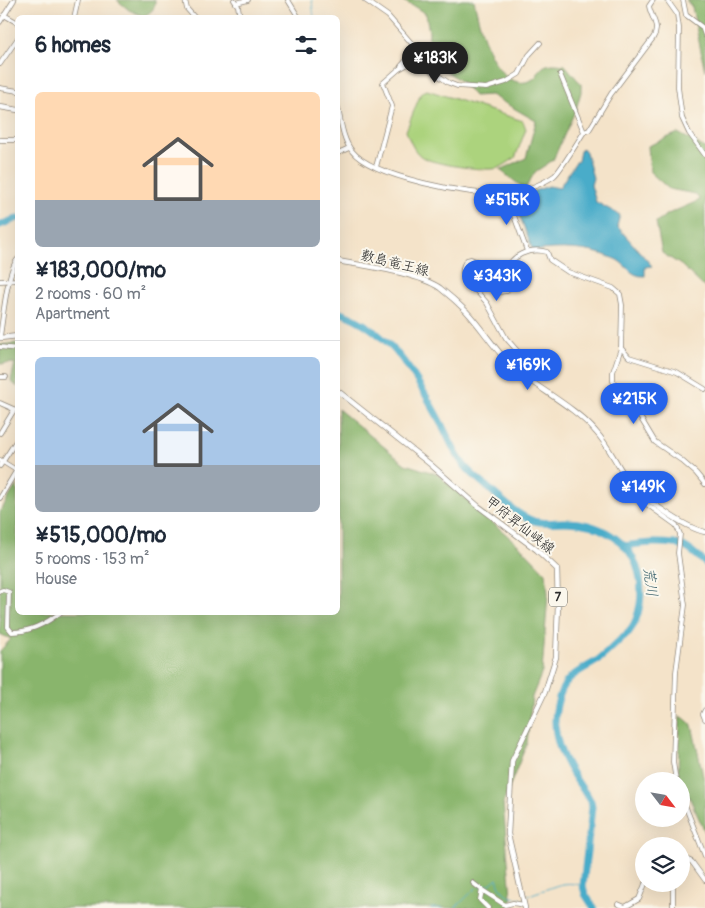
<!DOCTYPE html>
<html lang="en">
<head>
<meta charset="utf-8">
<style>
  :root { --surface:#fff; --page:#f6f6f7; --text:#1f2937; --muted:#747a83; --line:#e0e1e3; --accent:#2563eb }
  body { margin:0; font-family:Pangolin,"Klee One",sans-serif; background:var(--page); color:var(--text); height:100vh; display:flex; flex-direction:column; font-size:19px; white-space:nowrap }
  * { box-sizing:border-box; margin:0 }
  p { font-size:16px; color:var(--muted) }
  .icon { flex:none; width:28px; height:28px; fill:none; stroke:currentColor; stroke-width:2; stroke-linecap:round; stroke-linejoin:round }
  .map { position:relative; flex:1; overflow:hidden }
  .side { position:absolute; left:15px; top:15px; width:325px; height:600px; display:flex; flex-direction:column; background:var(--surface); border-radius:8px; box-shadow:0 5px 20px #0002 }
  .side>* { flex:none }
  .needle { width:32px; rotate:121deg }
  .controls { position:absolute; left:635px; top:772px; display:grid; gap:10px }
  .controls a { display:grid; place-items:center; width:55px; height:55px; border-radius:50%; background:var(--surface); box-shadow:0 5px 20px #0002; font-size:25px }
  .price { position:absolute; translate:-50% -42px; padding:0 11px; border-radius:18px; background:var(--accent); color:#fff; font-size:16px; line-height:32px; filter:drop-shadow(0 1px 2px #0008) }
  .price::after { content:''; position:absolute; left:50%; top:30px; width:15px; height:11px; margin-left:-8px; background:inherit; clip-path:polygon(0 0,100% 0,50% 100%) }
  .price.on { background:#222; color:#fff }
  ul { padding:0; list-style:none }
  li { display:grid; align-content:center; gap:10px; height:265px; padding:0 20px }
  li+li { border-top:1px solid var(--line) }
  li span { display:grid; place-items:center; height:155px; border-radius:8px; color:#555 }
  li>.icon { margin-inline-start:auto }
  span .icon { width:90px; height:90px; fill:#fffc; stroke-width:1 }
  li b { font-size:21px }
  h2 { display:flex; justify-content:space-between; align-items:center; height:60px; padding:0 20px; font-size:21px }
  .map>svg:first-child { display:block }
</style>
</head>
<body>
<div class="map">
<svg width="705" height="908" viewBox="0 0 705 908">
  <rect width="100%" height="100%" fill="#fbf7ec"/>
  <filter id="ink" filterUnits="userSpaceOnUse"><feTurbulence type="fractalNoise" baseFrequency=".02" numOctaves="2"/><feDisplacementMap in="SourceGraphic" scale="10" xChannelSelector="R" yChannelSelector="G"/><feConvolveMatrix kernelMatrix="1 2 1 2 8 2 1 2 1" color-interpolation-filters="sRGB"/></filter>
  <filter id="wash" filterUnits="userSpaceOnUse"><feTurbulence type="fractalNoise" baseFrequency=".0096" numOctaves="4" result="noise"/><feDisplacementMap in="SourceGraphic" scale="20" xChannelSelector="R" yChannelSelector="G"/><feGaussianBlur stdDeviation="1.12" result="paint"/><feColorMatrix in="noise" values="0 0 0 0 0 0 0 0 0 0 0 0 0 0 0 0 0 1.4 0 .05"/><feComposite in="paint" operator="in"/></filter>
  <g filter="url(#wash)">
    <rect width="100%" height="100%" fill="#f4e3c9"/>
    <!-- green -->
    <path fill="#acd37d" stroke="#6c7f54" d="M427 90 523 121 526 129 515 158C510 161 504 166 498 168 487 172 432 164 422 157 413 151 410 140 406 131L421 93Z"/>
    <!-- forest -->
    <g fill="#89b56c" stroke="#5a704c">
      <path d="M117 0H155C156 8 151 13 143 16L129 10Z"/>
      <path d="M401 0H474C479 23 491 78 518 82 522 83 529 82 533 79 536 78 538 73 540 70 546 62 556 64 565 65L581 84V92L576 109 553 160 535 172 525 189 500 170 526 158 536 121 491 95 474 96 464 84 434 62 428 54 429 32 426 14 415 7Z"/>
      <path d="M686 0H705V71L692 7Z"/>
      <path d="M678 133 705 148V288L681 265 662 253 656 222 668 214 700 200 695 194 669 189 650 172 648 146Z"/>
      <path d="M17 343V387L11 381 15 363 0 364V345Z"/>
      <path d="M338 409 405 464 437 474 524 550 546 573 548 594 542 672 532 697 527 743 503 803 512 908H0V651L11 639 0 634V512L17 484 18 612H338Z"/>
      <path d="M680 716 684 718 692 725 705 785V832L678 772Z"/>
    </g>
    <!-- water -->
    <path fill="#4aacc9" stroke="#3a6c7a" d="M583 148 586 152 593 178 591 185 596 202 620 215 617 226 652 266 645 267V276C629 277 627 263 613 258 589 248 559 247 533 251L513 198 549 186 559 188 575 163 578 161 580 151Z"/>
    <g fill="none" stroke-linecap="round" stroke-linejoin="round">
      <!-- stream -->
      <g stroke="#4aacc9" stroke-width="1">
        <path d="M312 0 314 18"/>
        <path d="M338 210 341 212"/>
        <path d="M480 886 489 885 497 878C500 890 506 899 521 898"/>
        <path d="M525 898C532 893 538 892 547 889 560 884 569 881 583 886"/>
        <path d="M431 908H443"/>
        <path d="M455 908 476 888"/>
      </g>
      <!-- river -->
      <g stroke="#4aacc9" stroke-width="7">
        <path d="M0 225 18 218"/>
        <path d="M338 312C391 329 418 379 442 425 449 439 454 453 464 465 470 473 478 479 486 486 500 498 516 515 534 521 544 524 555 522 564 522 597 522 631 539 639 574 643 593 641 616 629 632 626 635 621 638 618 642 610 649 604 656 595 662 587 667 578 671 570 678 563 685 559 696 557 705 548 742 571 773 591 801L592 807 583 886 585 894 594 908"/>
        <path d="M624 546C640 543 668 541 683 546 692 550 699 557 705 563"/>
      </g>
    </g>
  </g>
  <g filter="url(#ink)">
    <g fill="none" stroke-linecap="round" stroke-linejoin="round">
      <!-- minor casing -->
      <g stroke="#90877a" stroke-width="5.5">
        <g id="minor">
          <path d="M185 0 187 9 195 18"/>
          <path d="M234 0 238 6 240 18"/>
          <path d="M288 0 299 18"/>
          <path d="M365 0 388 16 414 46V52L401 66"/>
          <path d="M667 0 677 14 679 28 678 87 682 118 689 133 705 155"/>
          <path d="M683 0 686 15 702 27 705 35"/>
          <path d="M236 3 248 0"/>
          <path d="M4 15 18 23"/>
          <path d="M74 18 78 0"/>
          <path d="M0 22 14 0"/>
          <path d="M0 64 18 38"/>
          <path d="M560 74 584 132"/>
          <path d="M0 88 18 91"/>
          <path d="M338 108C341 122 343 140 352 151 372 177 472 196 504 194 520 193 541 185 554 176 559 173 580 138 584 132L589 130 611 94 653 38C661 26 651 18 649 6L653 0"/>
          <path d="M0 140H18"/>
          <path d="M338 153 349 148"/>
          <path d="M376 167 392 106 383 83 399 69 408 64H415L426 67 449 83 457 86 486 88 506 82 519 74 529 55 540 43"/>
          <path d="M506 194 527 251"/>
          <path d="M0 281 18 280"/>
          <path d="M0 336C3 319 7 270 18 259"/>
          <path d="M0 347 18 349"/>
          <path d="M621 348 629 357 677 372 705 389"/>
          <path d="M517 370 521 362 520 354 506 338 487 303 465 278C461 271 462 266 467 260L471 259 476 261 495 288 499 292 507 291C511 284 511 281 507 274 508 255 531 247 547 252L550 260 568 272 613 288 620 294 622 305 621 348 613 372V381L634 407 655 442 681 460 696 473 705 484"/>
          <path d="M0 377H6"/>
          <path d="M0 403 18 411"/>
          <path d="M0 433 14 410"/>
          <path d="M0 460 16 470"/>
          <path d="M0 466 18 438"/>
          <path d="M633 486 632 492 634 495 676 525 680 534 678 553 685 605 676 672 673 762 676 781"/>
          <path d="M0 498 18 468"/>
          <path d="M0 591 3 590 9 592 8 627 12 632C29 632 47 623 61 612"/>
          <path d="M705 710 703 714 705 719"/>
          <path d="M681 795 705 856"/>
          <path d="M681 861 686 859 692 862 705 880"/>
          <path d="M473 883 482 890"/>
          <path d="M673 884V908"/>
          <path d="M618 904 625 907 639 899 645 884"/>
          <path d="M488 908 480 900 482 890 505 905 513 903 524 905"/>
        </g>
      </g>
      <!-- major casing -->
      <g stroke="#90877a" stroke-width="6">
        <g id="major">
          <path d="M0 107 18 110"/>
          <path d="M338 261C364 266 419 273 440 288 449 295 458 303 466 311 483 329 496 352 515 369 540 390 575 407 596 432 609 446 616 464 627 479 639 496 685 528 705 532"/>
          <path d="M0 338 18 336"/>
          <path d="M338 391 430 464 478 506 537 550 557 569 558 605 556 657 545 692 512 761 508 834 525 908"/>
        </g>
      </g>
      <!-- minor -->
      <use href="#minor" stroke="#fff" stroke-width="4"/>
      <!-- major -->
      <use href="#major" stroke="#fff" stroke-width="4.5"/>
    </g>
  </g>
  <g text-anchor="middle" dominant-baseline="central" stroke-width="4" stroke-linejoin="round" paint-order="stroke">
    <!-- shield labels -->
    <rect fill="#fbf7ec" stroke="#696865" stroke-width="1" x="549" y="587.5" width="18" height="19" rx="4"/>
    <g font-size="12" font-weight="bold" fill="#2b2b2b">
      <text x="558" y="597">7</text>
    </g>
    <!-- street labels -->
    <g font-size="14" fill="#2b2b2b" stroke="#fbf7ec">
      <text transform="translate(395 263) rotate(14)">敷島竜王線</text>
      <text transform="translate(520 525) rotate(38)">甲府昇仙峡線</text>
    </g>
    <!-- water labels -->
    <g font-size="15" font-style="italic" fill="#375f6a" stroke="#fbf7ec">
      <text transform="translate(650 582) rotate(83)">荒川</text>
    </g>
  </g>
</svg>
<div class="controls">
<a><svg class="needle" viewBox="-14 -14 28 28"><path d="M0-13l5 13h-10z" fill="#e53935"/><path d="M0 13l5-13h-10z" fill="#747a83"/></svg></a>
<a><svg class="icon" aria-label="layers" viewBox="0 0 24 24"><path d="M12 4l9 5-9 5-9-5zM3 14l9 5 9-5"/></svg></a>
</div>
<b class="price on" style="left:435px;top:84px">¥183K</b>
<b class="price" style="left:507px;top:226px">¥515K</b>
<b class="price" style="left:497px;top:302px">¥343K</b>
<b class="price" style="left:528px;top:391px">¥169K</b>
<b class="price" style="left:634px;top:425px">¥215K</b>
<b class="price" style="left:643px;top:513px">¥149K</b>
<section class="side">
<h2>6 homes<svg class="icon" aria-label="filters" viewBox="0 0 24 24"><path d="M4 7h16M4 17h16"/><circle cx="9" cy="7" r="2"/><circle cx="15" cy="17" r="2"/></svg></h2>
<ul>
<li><span style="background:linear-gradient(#ffd9b3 70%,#9aa5b1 0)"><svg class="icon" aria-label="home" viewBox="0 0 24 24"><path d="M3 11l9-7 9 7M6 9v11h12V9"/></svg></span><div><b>¥183,000/mo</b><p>2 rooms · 60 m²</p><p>Apartment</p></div></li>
<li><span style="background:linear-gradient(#a9c7e8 70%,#9aa5b1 0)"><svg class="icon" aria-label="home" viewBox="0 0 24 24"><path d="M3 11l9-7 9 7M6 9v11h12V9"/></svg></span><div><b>¥515,000/mo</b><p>5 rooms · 153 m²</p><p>House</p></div></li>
</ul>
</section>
</div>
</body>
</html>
